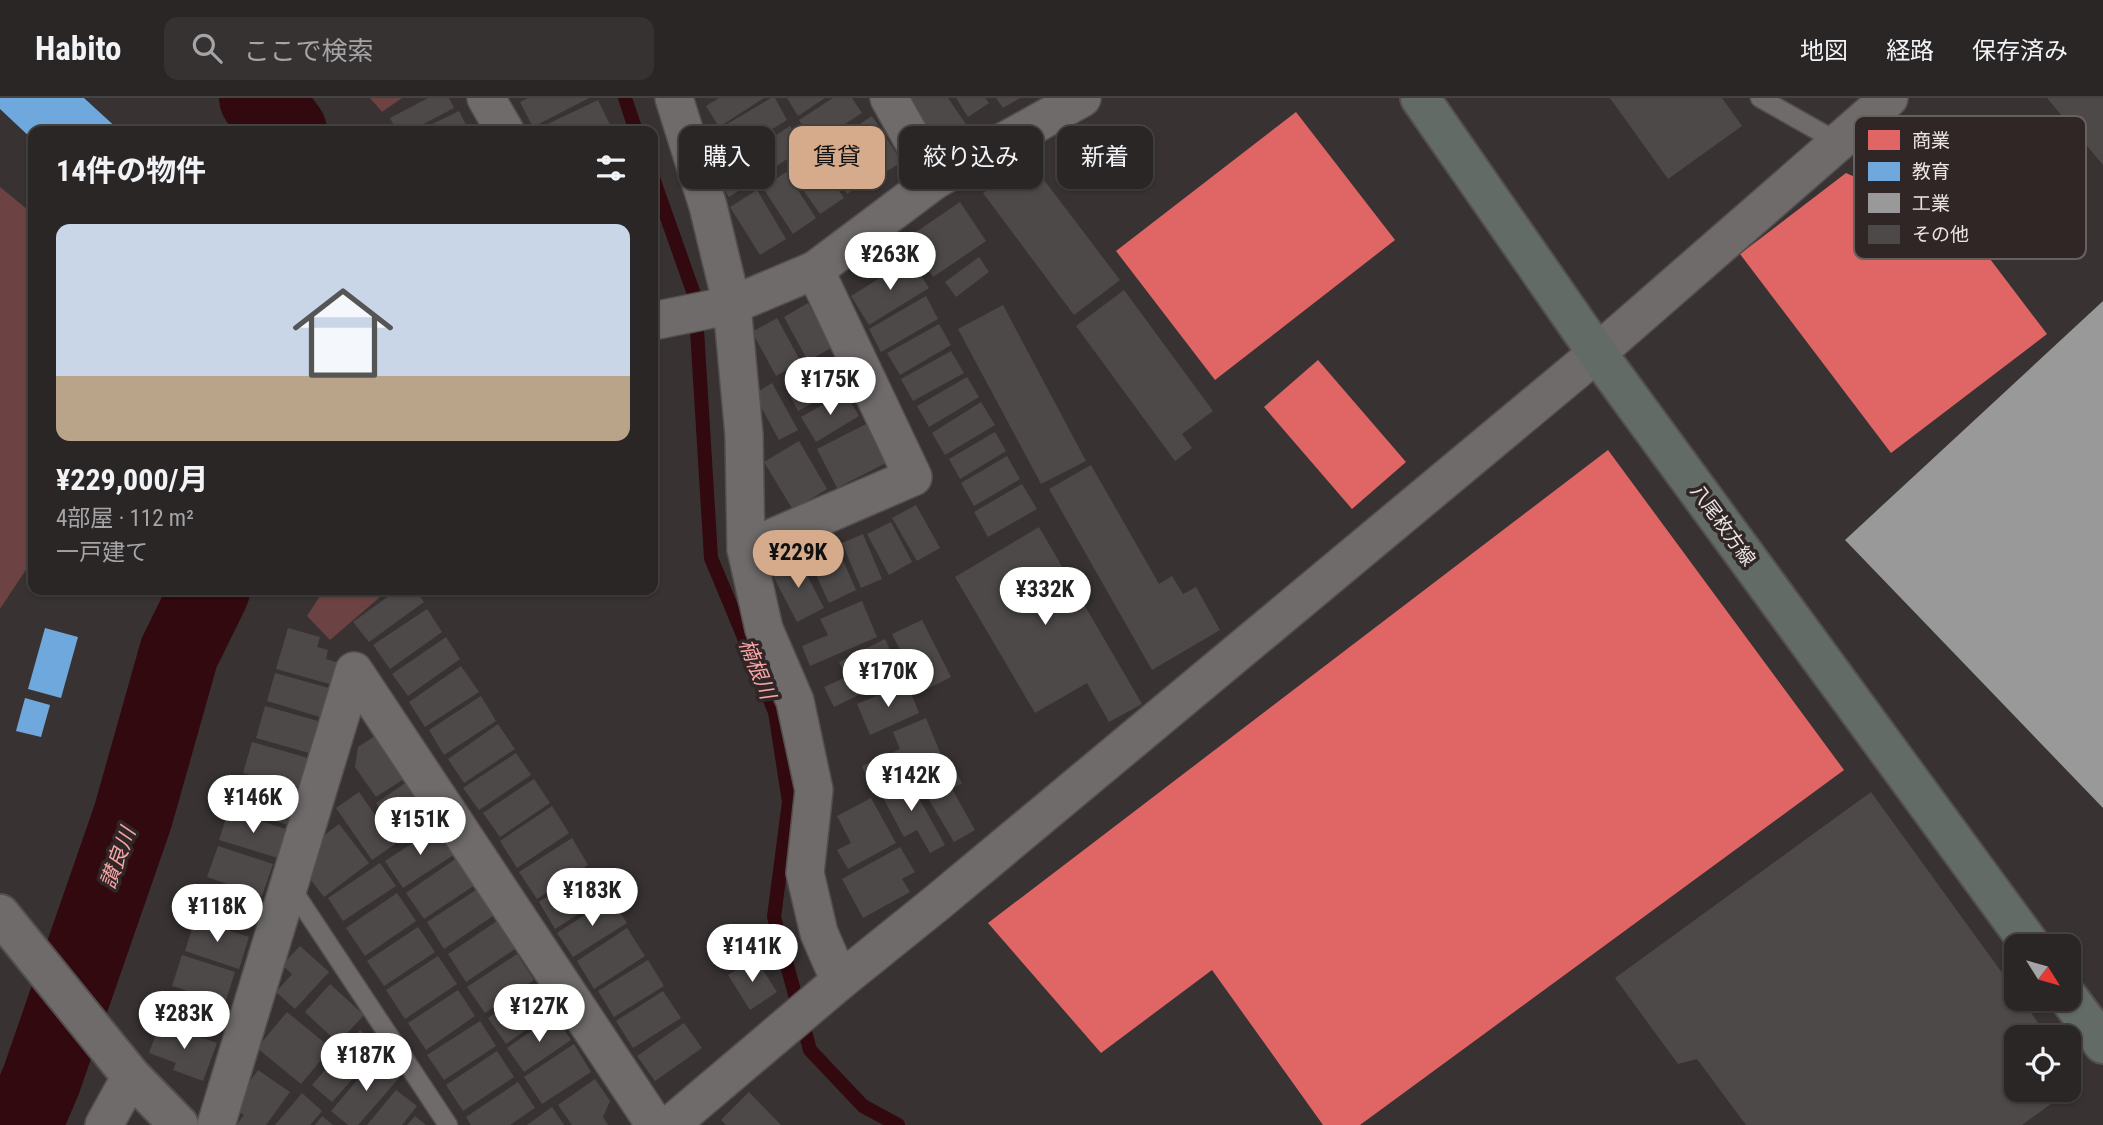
<!DOCTYPE html>
<html lang="ja">
<head>
<meta charset="utf-8">
<style>
  :root { --surface:#2a2626; --page:#363232; --text:#f1f3f6; --muted:#a5a5a7; --line:#464343; --accent:#d6ab8b }
  body { margin:0; font-family:"Roboto Condensed","Noto Sans JP",sans-serif; background:var(--page); color:var(--text); height:100vh; display:flex; flex-direction:column; font-size:26px; white-space:nowrap }
  * { box-sizing:border-box; margin:0 }
  p { font-size:23px; color:var(--muted) }
  .icon { flex:none; width:38px; height:38px; fill:none; stroke:currentColor; stroke-width:2; stroke-linecap:round; stroke-linejoin:round }
  .map { position:relative; flex:1; overflow:hidden }
  .panel { position:absolute; left:28px; top:28px; width:630px; height:469px; display:flex; flex-direction:column; background:var(--surface); border-radius:14px; box-shadow:0 2px 5px #0004,0 0 0 2px var(--line) }
  .panel>* { flex:none }
  .top-card { position:absolute; left:679px; top:28px; width:665px; height:63px; display:flex; gap:14px }
  .needle { width:46px; rotate:127deg }
  .buttons { position:absolute; left:2004px; top:836px; display:grid; gap:14px }
  .buttons a { display:grid; place-items:center; width:77px; height:77px; border-radius:14px; background:var(--surface); box-shadow:0 2px 5px #0004,0 0 0 2px var(--line); font-size:35px }
  .price { position:absolute; translate:-50% -60px; padding:0 16px; border-radius:24px; background:#fff; color:#222; font-size:23px; line-height:46px; filter:drop-shadow(0 2px 4px #0008) }
  .price::after { content:''; position:absolute; left:50%; top:42px; width:21px; height:16px; margin-left:-10px; background:inherit; clip-path:polygon(0 0,100% 0,50% 100%) }
  .price.active { background:var(--accent); color:#111 }
  ul { padding:0; list-style:none }
  li { display:grid; align-content:center; gap:14px; height:371px; padding:0 28px }
  li span { display:grid; place-items:center; height:217px; border-radius:14px; color:#555 }
  li>.icon { margin-inline-start:auto }
  span .icon { width:126px; height:126px; fill:#fffc; stroke-width:1 }
  li b { font-size:30px }
  h2 { display:flex; justify-content:space-between; align-items:center; height:84px; padding:0 28px; font-size:30px }
  .tag { padding:0 24px; border-radius:14px; background:var(--surface); box-shadow:0 2px 5px #0004,0 0 0 2px var(--line); font-size:24px; line-height:63px }
  .tag.active { background:var(--accent); color:#111 }
  header { display:flex; align-items:center; gap:42px; box-sizing:border-box; height:98px; padding:0 35px; background:var(--surface); border-bottom:2px solid var(--line) }
  header strong { font-size:33px }
  nav { display:flex; gap:38px; margin-inline-start:auto; font-size:24px }
  .search { width:490px; height:63px; background:var(--page); display:flex; align-items:center; gap:18px; box-sizing:border-box; padding:0 24px; border-radius:14px; color:var(--muted); font-size:26px }
  .map>svg:first-child { display:block }
</style>
</head>
<body>
<header>
<strong>Habito</strong>
<div class="search"><svg class="icon" aria-label="search" viewBox="0 0 24 24"><circle cx="10" cy="10" r="6"/><path d="M15 15l6 6"/></svg>ここで検索</div>
<nav><a>地図</a><a>経路</a><a>保存済み</a></nav>
</header>
<div class="map">
<svg width="2103" height="1027" viewBox="0 0 2103 1027">
  <rect width="100%" height="100%" fill="#383232"/>
  <!-- green -->
  <g fill="#6d4243">
    <path d="M370 0H402L382 14Z"/>
    <path d="M0 89 33 116V461L0 511Z"/>
    <path d="M324 492H388L330 542 307 518Z"/>
  </g>
  <!-- shops -->
  <g fill="#e06666">
    <path d="M1296 14 1395 142 1215 282 1116 153Z"/>
    <path d="M1846 75 1965 128 2047 236 1891 355 1740 156Z"/>
    <path d="M1318 262 1406 364 1352 411 1264 309Z"/>
    <path d="M1608 352 1844 672 1360 1027H1323L1212 872 1101 955 988 825Z"/>
  </g>
  <!-- schools -->
  <g fill="#6fa8dc">
    <path d="M0 0H84L120 33H33V42L0 11Z"/>
    <path d="M45 530 78 539 61 600 28 591Z"/>
    <path d="M25 600 50 607 41 639 16 633Z"/>
  </g>
  <!-- industry -->
  <path fill="#999" d="M2103 203V710L1845 442Z"/>
  <g fill="none" stroke-linecap="round" stroke-linejoin="round">
    <!-- stream -->
    <g stroke="#32090f" stroke-width="14">
      <path d="M625 0 636 33"/>
      <path d="M653 80 695 199 711 460 775 614 789 704 774 819 810 952 863 1008 898 1027"/>
    </g>
    <!-- river -->
    <g stroke="#32090f" stroke-width="80">
      <path d="M259 0 269 9 287 33"/>
      <path d="M22 1027 41 983 133 718 179 555 210 492"/>
    </g>
  </g>
  <!-- building -->
  <g fill="#4e4949">
    <path d="M428 0H449L454 10 410 33H397L390 20Z"/>
    <path d="M528 0H589L533 29 520 4Z"/>
    <path d="M719 0H764L719 29 706 8Z"/>
    <path d="M771 0H775L787 22 726 59 712 35Z"/>
    <path d="M787 0H825L798 18Z"/>
    <path d="M833 0H852L862 15 814 46 799 22Z"/>
    <path d="M904 0H948L967 28 935 48Z"/>
    <path d="M956 0H985L989 5 968 19Z"/>
    <path d="M996 0H1020L1003 10Z"/>
    <path d="M1610 0H1722L1742 28 1668 81Z"/>
    <path d="M2047 0H2103V67Z"/>
    <path d="M598 2 613 33H533Z"/>
    <path d="M459 13 469 33H418Z"/>
    <path d="M872 18 902 64 875 80 846 35Z"/>
    <path d="M790 28 804 50 729 99 714 77Z"/>
    <path d="M843 39 870 82 847 96 820 54Z"/>
    <path d="M813 56 844 100 820 116 790 73Z"/>
    <path d="M1028 61 1120 182 1074 217 983 95Z"/>
    <path d="M786 74 816 120 793 136 763 90Z"/>
    <path d="M757 92 786 141 760 157 730 109Z"/>
    <path d="M960 104 986 143 933 179 907 140Z"/>
    <path d="M979 159 989 174 956 199 945 184Z"/>
    <path d="M910 161 929 190 869 227 851 198Z"/>
    <path d="M1124 192 1213 313 1182 336 1192 350 1175 363 1076 228Z"/>
    <path d="M926 198 938 221 881 254 869 231Z"/>
    <path d="M808 205 833 249 808 263 784 219Z"/>
    <path d="M1003 207 1086 363 1041 386 958 231Z"/>
    <path d="M777 220 801 264 776 278 752 234Z"/>
    <path d="M939 226 951 247 900 277 887 255Z"/>
    <path d="M951 253 964 275 913 303 901 281Z"/>
    <path d="M831 260 846 287 798 313 784 286Z"/>
    <path d="M967 279 979 299 929 329 917 308Z"/>
    <path d="M772 285 798 332 779 342 754 296Z"/>
    <path d="M845 294 859 318 816 344 801 319Z"/>
    <path d="M981 304 995 327 945 357 932 335Z"/>
    <path d="M868 325 888 364 837 390 817 351Z"/>
    <path d="M995 334 1006 353 960 381 949 361Z"/>
    <path d="M799 343 827 391 793 412 764 364Z"/>
    <path d="M1007 358 1020 381 974 408 961 385Z"/>
    <path d="M1091 367 1159 486 1172 478 1183 496 1196 489 1220 532 1152 572 1049 391Z"/>
    <path d="M1022 386 1037 411 988 439 974 414Z"/>
    <path d="M916 407 940 450 917 463 892 420Z"/>
    <path d="M891 424 912 464 889 477 867 436Z"/>
    <path d="M1039 429 1142 606 1109 624 1087 585 1035 615 955 479Z"/>
    <path d="M863 436 882 481 861 490 842 445Z"/>
    <path d="M835 444 856 492 829 505 807 457Z"/>
    <path d="M798 460 824 510 797 524 771 474Z"/>
    <path d="M397 492H415L424 504 369 544 353 524Z"/>
    <path d="M862 503 877 539 810 568 802 548 828 537 820 521Z"/>
    <path d="M427 511 442 534 390 571 373 547Z"/>
    <path d="M922 522 951 579 921 594 892 536Z"/>
    <path d="M288 530 320 539 317 549 328 552 326 561 339 565 333 587 276 571Z"/>
    <path d="M446 539 460 561 408 598 392 576Z"/>
    <path d="M885 541 902 576 834 609 824 589 846 579 839 564Z"/>
    <path d="M461 568 479 594 425 629 409 604Z"/>
    <path d="M275 575 329 590 320 619 267 603Z"/>
    <path d="M907 585 919 615 870 637 857 606Z"/>
    <path d="M481 598 496 623 444 657 429 632Z"/>
    <path d="M265 608 318 623 309 655 256 640Z"/>
    <path d="M926 620 941 657 869 686 862 668 900 651 893 634Z"/>
    <path d="M498 626 515 651 464 685 448 661Z"/>
    <path d="M378 636 407 679 376 699 355 669 358 649Z"/>
    <path d="M252 644 308 660 299 692 243 675Z"/>
    <path d="M516 655 531 677 479 712 463 690Z"/>
    <path d="M947 659 962 685 952 691 975 732 954 744 915 678Z"/>
    <path d="M906 677 945 747 930 755 917 732 904 739 879 692Z"/>
    <path d="M240 679 297 697 288 727 231 709Z"/>
    <path d="M534 681 550 705 500 739 483 715Z"/>
    <path d="M407 684 434 725 402 746 376 705Z"/>
    <path d="M359 694 395 746 372 762 336 710Z"/>
    <path d="M1871 694 2016 894V901H2021L2049 940H2016V992H2068V966L2081 984 2022 1027H1746L1697 961 1678 966 1615 880Z"/>
    <path d="M871 700 896 745 848 771 837 752 851 745 837 718Z"/>
    <path d="M552 708 569 735 517 770 500 743Z"/>
    <path d="M228 713 286 731 278 760 219 742Z"/>
    <path d="M339 726 369 765 324 799 311 782 322 739Z"/>
    <path d="M437 729 455 756 403 790 385 763Z"/>
    <path d="M572 740 588 767 537 801 519 774Z"/>
    <path d="M218 748 273 766 262 798 207 779Z"/>
    <path d="M900 749 915 774 902 781 910 794 863 820 842 781Z"/>
    <path d="M457 760 475 787 424 821 406 795Z"/>
    <path d="M380 765 396 788 343 823 328 800Z"/>
    <path d="M591 770 608 797 555 831 539 804Z"/>
    <path d="M201 789 257 804 250 832 194 816Z"/>
    <path d="M476 792 493 818 444 851 427 824Z"/>
    <path d="M397 795 416 823 365 858 346 830Z"/>
    <path d="M611 800 627 825 573 859 557 835Z"/>
    <path d="M195 821 249 839 239 871 185 853Z"/>
    <path d="M497 823 515 851 466 884 448 856Z"/>
    <path d="M418 829 435 854 384 888 367 863Z"/>
    <path d="M627 830 645 858 594 891 577 863Z"/>
    <path d="M300 848 329 874 295 911 276 894 292 876 282 867Z"/>
    <path d="M517 856 534 882 485 915 467 889Z"/>
    <path d="M182 857 235 874 225 905 172 888Z"/>
    <path d="M438 858 457 886 405 921 386 892Z"/>
    <path d="M755 860 777 894 750 912 728 877Z"/>
    <path d="M648 862 664 888 614 919 598 893Z"/>
    <path d="M330 886 364 917 338 945 305 914Z"/>
    <path d="M538 887 554 912 506 946 488 920Z"/>
    <path d="M458 892 475 918 426 952 408 925Z"/>
    <path d="M169 893 225 911 216 938 161 920Z"/>
    <path d="M663 893 681 920 633 950 616 923Z"/>
    <path d="M287 914 331 950 301 986 257 950Z"/>
    <path d="M554 917 571 942 524 974 507 950Z"/>
    <path d="M480 923 496 948 444 982 427 957Z"/>
    <path d="M160 925 217 945 203 983 173 972 176 965 149 955Z"/>
    <path d="M684 925 702 950 655 983 637 958Z"/>
    <path d="M360 932 380 950 332 1004 312 987Z"/>
    <path d="M574 946 591 974 542 1006 524 979Z"/>
    <path d="M497 953 514 979 463 1013 446 987Z"/>
    <path d="M377 959 400 979 358 1027H348L331 1013Z"/>
    <path d="M258 972 290 994 266 1027H236L244 1017 231 1009Z"/>
    <path d="M595 981 610 1003 603 1019 608 1027H572L558 1007Z"/>
    <path d="M518 984 535 1010 510 1027H471L466 1019Z"/>
    <path d="M396 992 417 1008 402 1027H367Z"/>
    <path d="M749 994 781 1027H726L721 1022Z"/>
    <path d="M302 995 322 1013 310 1027H275Z"/>
    <path d="M552 1009 564 1027H527Z"/>
    <path d="M322 1018 333 1027H315Z"/>
    <path d="M415 1018 426 1027H407Z"/>
  </g>
  <g fill="none" stroke-linecap="round" stroke-linejoin="round">
    <!-- lane casing -->
    <g stroke="#544f4f" stroke-width="21">
      <g id="lane">
        <path d="M1760 0 1838 44"/>
        <path d="M290 788 448 1027"/>
      </g>
    </g>
    <!-- street casing -->
    <g stroke="#544f4f" stroke-width="40">
      <g id="street">
        <path d="M486 0 505 33"/>
        <path d="M674 0 708 108 732 207 744 337 746 451 764 531 795 603 814 692 805 775 819 835 840 883"/>
        <path d="M889 0 935 82"/>
        <path d="M653 223 732 207 815 172 935 82 1082 0"/>
        <path d="M746 451 913 379 815 172"/>
        <path d="M104 1027 131 978"/>
        <path d="M216 1027 354 573 655 1027"/>
        <path d="M670 1027 840 883 938 804 1597 255 1889 0"/>
      </g>
    </g>
    <!-- secondary casing -->
    <g stroke="#544f4f" stroke-width="42">
      <path id="secondary" d="M0 816 131 978 179 1027"/>
    </g>
    <!-- primary casing -->
    <g stroke="#544f4f" stroke-width="42">
      <g id="primary">
        <path d="M1420 0 1597 255 2032 849"/>
        <path d="M2068 899 2103 946"/>
      </g>
    </g>
    <!-- lane -->
    <use href="#lane" stroke="#6f6b6b" stroke-width="18"/>
    <!-- street -->
    <use href="#street" stroke="#6f6b6b" stroke-width="37"/>
    <!-- secondary -->
    <use href="#secondary" stroke="#6f6b6b" stroke-width="38"/>
    <!-- primary -->
    <use href="#primary" stroke="#636b66" stroke-width="38"/>
  </g>
  <g text-anchor="middle" dominant-baseline="central" stroke-width="7" stroke-linejoin="round" paint-order="stroke">
    <!-- street labels -->
    <g font-size="19" fill="#ebe4e4" stroke="#302626">
      <text transform="translate(1723 427) rotate(54)">八尾枚方線</text>
    </g>
    <!-- water labels -->
    <g font-size="21" font-style="italic" fill="#f8a5a6" stroke="#302626">
      <text transform="translate(757 571) rotate(68)">楠根川</text>
      <text transform="translate(118 760) rotate(-70)">讃良川</text>
    </g>
  </g>
  <!-- legend -->
  <rect x="1854" y="18" width="232" height="143" rx="10" fill="#302626" stroke="#685f5f" stroke-width="2"/>
  <rect x="1868" y="32" width="32" height="20" fill="#e06666"/>
  <rect x="1868" y="64" width="32" height="19" fill="#6fa8dc"/>
  <rect x="1868" y="95" width="32" height="20" fill="#999"/>
  <rect x="1868" y="127" width="32" height="19" fill="#4e4949"/>
  <g font-size="19" fill="#ebe4e4">
    <text x="1912" y="49">商業</text>
    <text x="1912" y="80">教育</text>
    <text x="1912" y="112">工業</text>
    <text x="1912" y="143">その他</text>
  </g>
</svg>
<div class="buttons">
<a><svg class="needle" viewBox="-14 -14 28 28"><path d="M0-13l5 13h-10z" fill="#e53935"/><path d="M0 13l5-13h-10z" fill="#a5a5a7"/></svg></a>
<a><svg class="icon" aria-label="locate" viewBox="0 0 24 24"><circle cx="12" cy="12" r="6"/><path d="M12 2v4M12 18v4M2 12h4M18 12h4"/></svg></a>
</div>
<b class="price" style="left:890px;top:194px">¥263K</b>
<b class="price" style="left:830px;top:319px">¥175K</b>
<b class="price active" style="left:798px;top:492px">¥229K</b>
<b class="price" style="left:1045px;top:529px">¥332K</b>
<b class="price" style="left:888px;top:611px">¥170K</b>
<b class="price" style="left:911px;top:715px">¥142K</b>
<b class="price" style="left:253px;top:737px">¥146K</b>
<b class="price" style="left:420px;top:759px">¥151K</b>
<b class="price" style="left:592px;top:830px">¥183K</b>
<b class="price" style="left:217px;top:846px">¥118K</b>
<b class="price" style="left:752px;top:886px">¥141K</b>
<b class="price" style="left:539px;top:946px">¥127K</b>
<b class="price" style="left:184px;top:953px">¥283K</b>
<b class="price" style="left:366px;top:995px">¥187K</b>
<div class="top-card">
<a class="tag">購入</a>
<a class="tag active">賃貸</a>
<a class="tag">絞り込み</a>
<a class="tag">新着</a>
</div>
<section class="panel">
<h2>14件の物件<svg class="icon" aria-label="filters" viewBox="0 0 24 24"><path d="M4 7h16M4 17h16"/><circle cx="9" cy="7" r="2"/><circle cx="15" cy="17" r="2"/></svg></h2>
<ul>
<li><span style="background:linear-gradient(#c9d6e8 70%,#b9a48a 0)"><svg class="icon" aria-label="home" viewBox="0 0 24 24"><path d="M3 11l9-7 9 7M6 9v11h12V9"/></svg></span><div><b>¥229,000/月</b><p>4部屋 · 112 m²</p><p>一戸建て</p></div></li>
</ul>
</section>
</div>
</body>
</html>
